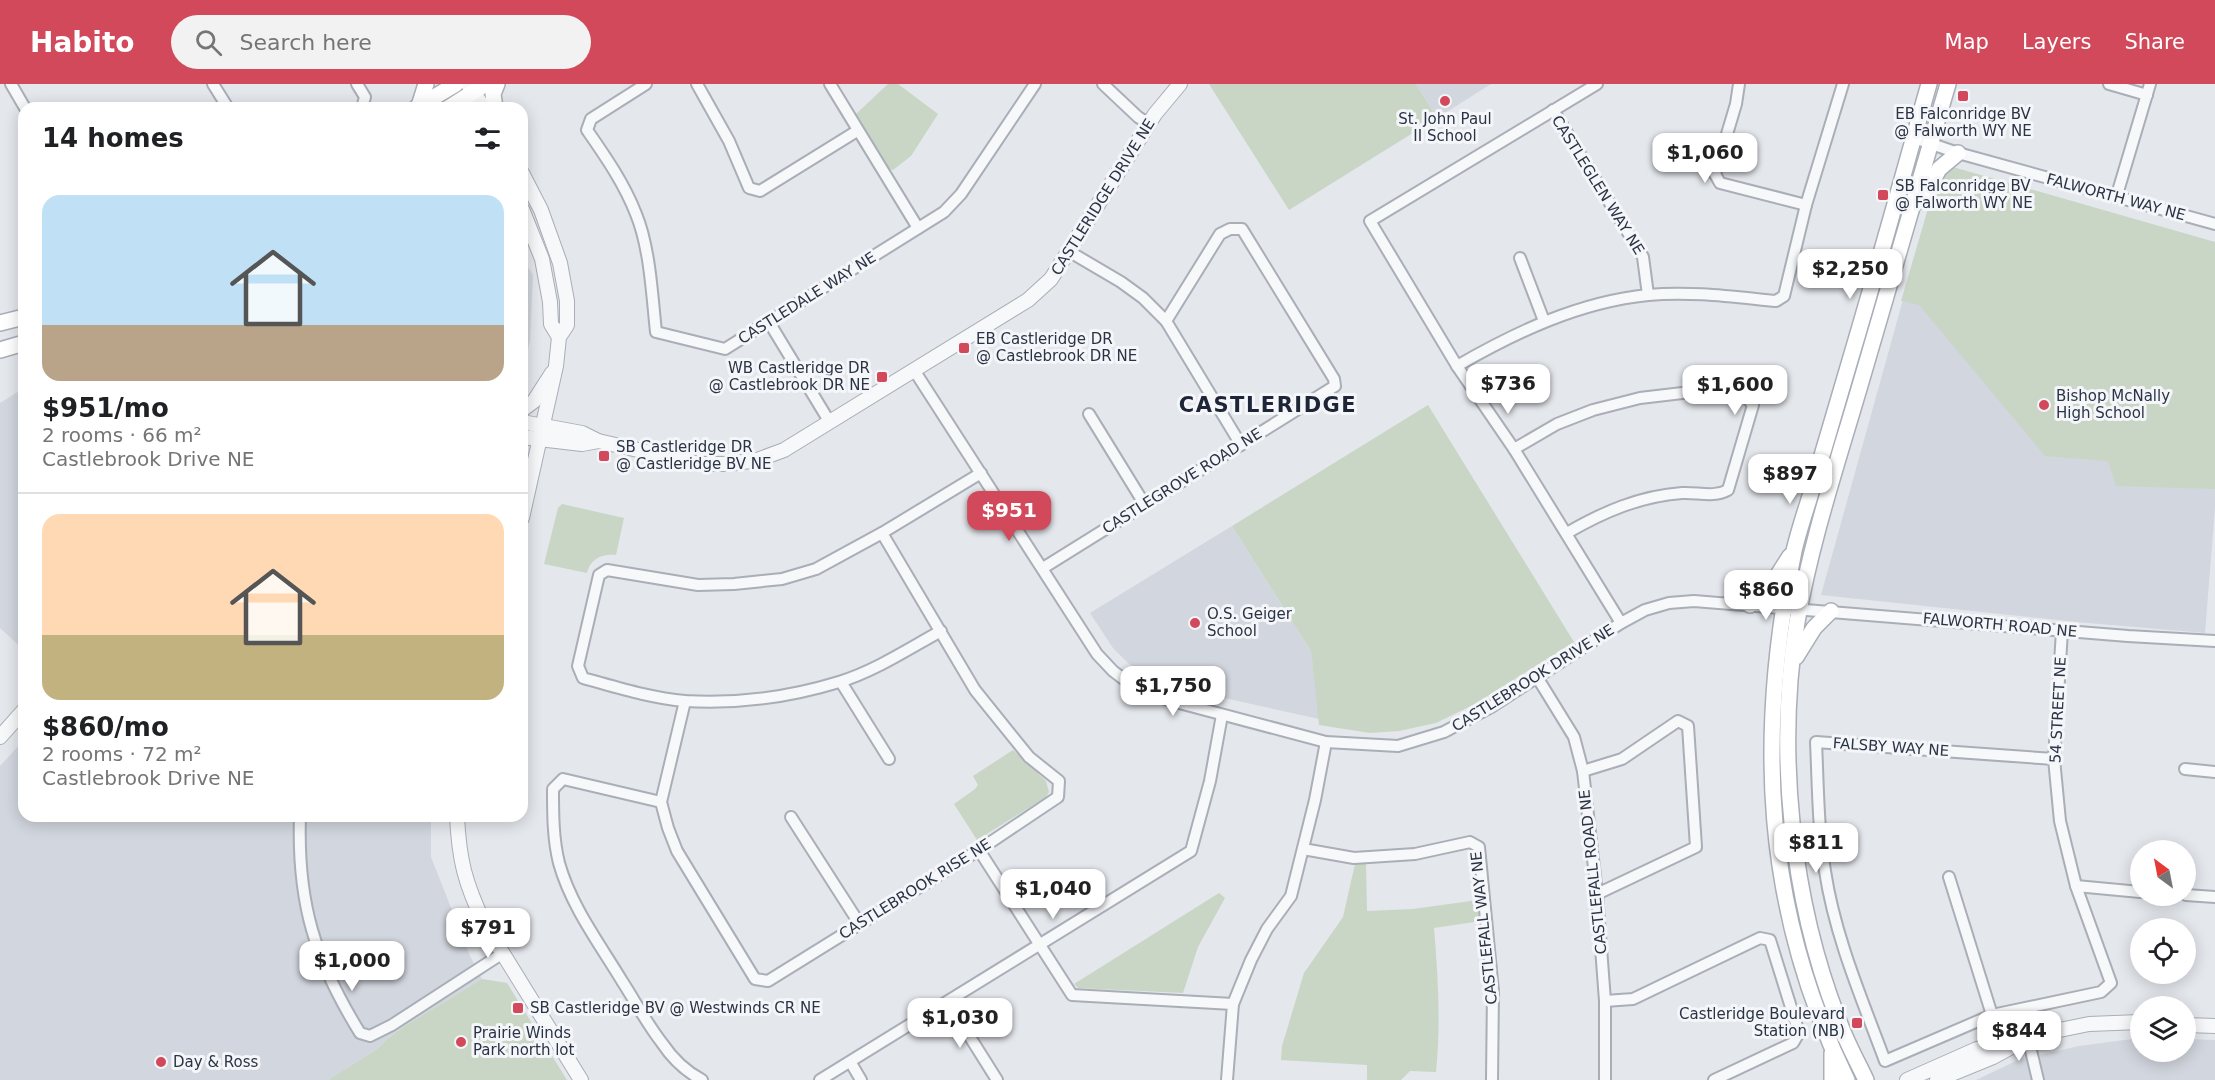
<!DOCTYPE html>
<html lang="en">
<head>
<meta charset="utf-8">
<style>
  :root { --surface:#fff; --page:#f2f2f2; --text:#202124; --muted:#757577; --line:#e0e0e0; --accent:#d1495b }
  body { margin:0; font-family:"DejaVu Sans",sans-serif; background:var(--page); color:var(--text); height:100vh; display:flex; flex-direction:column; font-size:22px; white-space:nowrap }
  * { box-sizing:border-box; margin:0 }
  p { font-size:20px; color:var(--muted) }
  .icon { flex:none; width:33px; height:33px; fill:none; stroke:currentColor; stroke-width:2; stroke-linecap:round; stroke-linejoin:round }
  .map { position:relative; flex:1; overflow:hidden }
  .details { position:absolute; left:18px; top:18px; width:510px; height:720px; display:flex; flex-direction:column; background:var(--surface); border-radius:18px; box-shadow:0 3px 15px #0003 }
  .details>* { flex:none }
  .needle { width:39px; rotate:328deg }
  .buttons { position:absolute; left:2130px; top:756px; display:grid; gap:12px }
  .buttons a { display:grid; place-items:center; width:66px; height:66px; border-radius:50%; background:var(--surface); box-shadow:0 3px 15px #0003; font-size:30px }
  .price { position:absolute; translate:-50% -51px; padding:0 14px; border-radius:12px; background:#fff; color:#222; font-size:20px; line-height:39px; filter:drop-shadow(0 2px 3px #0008) }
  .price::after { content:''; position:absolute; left:50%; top:36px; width:18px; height:14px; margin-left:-9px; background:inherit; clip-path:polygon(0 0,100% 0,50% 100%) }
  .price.on { background:var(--accent); color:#fff }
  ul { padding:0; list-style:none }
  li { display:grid; align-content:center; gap:12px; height:318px; padding:0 24px }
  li+li { border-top:2px solid var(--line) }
  li span { display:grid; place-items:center; height:186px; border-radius:18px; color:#555 }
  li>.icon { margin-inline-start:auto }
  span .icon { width:108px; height:108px; fill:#fffc; stroke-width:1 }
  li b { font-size:26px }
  h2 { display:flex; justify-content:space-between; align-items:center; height:72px; padding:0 24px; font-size:26px }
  header { display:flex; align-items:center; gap:36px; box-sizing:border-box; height:84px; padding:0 30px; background:var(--accent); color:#fff }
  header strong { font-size:28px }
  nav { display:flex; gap:33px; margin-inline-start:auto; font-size:21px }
  .search { width:420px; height:54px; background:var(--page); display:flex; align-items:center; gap:15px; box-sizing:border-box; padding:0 21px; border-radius:33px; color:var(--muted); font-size:22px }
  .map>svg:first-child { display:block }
</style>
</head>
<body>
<header>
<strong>Habito</strong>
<div class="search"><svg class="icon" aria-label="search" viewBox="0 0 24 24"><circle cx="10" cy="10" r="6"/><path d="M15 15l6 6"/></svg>Search here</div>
<nav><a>Map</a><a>Layers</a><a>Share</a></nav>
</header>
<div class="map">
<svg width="2215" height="996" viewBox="0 0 2215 996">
  <rect width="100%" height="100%" fill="#e4e7ec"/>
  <!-- built -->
  <g fill="#d2d6de">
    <path d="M1416 0H1491L1437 34Z"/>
    <path d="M1934 104 2215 158V424L2205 549 2077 538 1821 511Z"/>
    <path d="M522 174 533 191 530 256 522 292Z"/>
    <path d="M24 304V566L0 544V319Z"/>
    <path d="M1232 442 1311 567 1319 635 1197 608 1162 597 1143 589 1129 580 1113 564 1090 529Z"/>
    <path d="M24 656V732H431V773L470 872 482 895 406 941 386 956 377 965 328 996H0V682Z"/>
    <path d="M2140 954V968H2186V955L2215 956V996H1976L2018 976 2079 962Z"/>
  </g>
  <!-- green -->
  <g fill="#c9d6c5">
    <path d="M888 0H898L938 30 911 72 893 86 889 85 856 30Z"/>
    <path d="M1209 0H1416L1437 34 1289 126Z"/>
    <path d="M1953 83 2215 158V405L2116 402 2108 377 2045 372 1919 221 1901 217 1934 104 1942 92Z"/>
    <path d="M1428 321 1574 558 1473 621 1436 639 1399 647 1370 649 1319 641 1311 567 1232 442Z"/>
    <path d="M562 420 624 434 616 471C602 469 590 475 587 489L544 480 558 424Z"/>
    <path d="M1013 666 1046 697 1049 708 1046 713 977 756 954 720 975 705 978 701 973 692Z"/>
    <path d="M1355 780H1366L1367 827 1413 825 1478 816 1481 837 1434 844C1438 892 1441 940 1436 988L1410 987 1401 996H1367V981L1281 976 1282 962 1304 889 1343 833Z"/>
    <path d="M1219 809 1225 814 1198 863 1183 909 1078 904 1074 900Z"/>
    <path d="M482 895 507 899 567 996H328L377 965 386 956 406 941Z"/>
  </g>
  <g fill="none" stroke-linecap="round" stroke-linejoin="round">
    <!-- minor casing -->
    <g stroke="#a9aeb7" stroke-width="14">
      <g id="minor">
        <path d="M11 0 25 24"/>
        <path d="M213 0 228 24"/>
        <path d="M357 0 365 13 362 24"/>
        <path d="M646 0 591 35 587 46C605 72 624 99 636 130 650 164 652 211 656 248L725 265 944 128 961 110 1035 0"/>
        <path d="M697 0 729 57 749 104 760 107 857 47"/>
        <path d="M830 0 918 144"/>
        <path d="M1103 0 1138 33 1149 40"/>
        <path d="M1597 0 1370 137 1457 282 1514 365 1621 539"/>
        <path d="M1739 0 1736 20 1715 90 1720 99 1806 121"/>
        <path d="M2109 0 2147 11"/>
        <path d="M1553 26 1643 173 1648 211"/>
        <path d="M1914 54 1958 69 2215 140"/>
        <path d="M2116 114 2150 0"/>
        <path d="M1070 168 1121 198 1143 214 1166 237 1241 361"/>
        <path d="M1520 174 1544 237"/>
        <path d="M769 238 829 337"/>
        <path d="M1457 282C1516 248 1579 218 1648 211 1691 207 1734 213 1776 217L1784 212 1806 121 1843 0"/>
        <path d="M914 286 1097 570 1113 587 1134 603 1168 616 1326 658 1398 662 1444 648 1491 623 1621 539 1645 526 1669 519 1694 517 2128 552 2215 557"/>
        <path d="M1089 330 1145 421"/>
        <path d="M1514 365 1557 340 1593 326 1640 314 1691 308 1746 313 1753 321 1728 406C1714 414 1697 408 1682 409 1640 412 1603 428 1567 449"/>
        <path d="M1043 484 1335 302 1334 295 1242 145H1230L1220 150 1166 237"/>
        <path d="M941 547C908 565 875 587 839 598 790 613 736 620 685 617 650 614 616 603 583 594L578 582 599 491 607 486 698 501 734 500 782 495 816 485 882 449 981 389"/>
        <path d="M1537 593 1574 653 1583 687 1597 810 1605 917V996"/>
        <path d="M841 598 889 675"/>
        <path d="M685 617 661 718 668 744 677 767 755 895 768 897 979 766 1058 713 1059 697 1029 673 975 606 882 449"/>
        <path d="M2054 675 1816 658C1818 701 1818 745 1825 787 1835 853 1862 915 1885 977L1992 931 2101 908 2111 899 2076 802 2060 737 2054 675 2062 547"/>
        <path d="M2185 685 2215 688"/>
        <path d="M1583 687 1622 675 1678 637 1688 642 1696 763 1597 810"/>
        <path d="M661 718 563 695 553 705C553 730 553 755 559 779 571 822 599 859 622 897 635 917 647 940 662 959 672 974 687 988 702 996"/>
        <path d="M300 732C297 819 315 876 360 949L370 952 392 941 503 869"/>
        <path d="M791 733 859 839"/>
        <path d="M1303 765 1354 774 1415 770 1470 758 1479 763 1493 907 1492 996"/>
        <path d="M979 766 1072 911 1233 920"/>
        <path d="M1949 793 1992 931"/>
        <path d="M2076 802 2140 808"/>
        <path d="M2186 811 2215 813"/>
        <path d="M1605 917 1633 915 1760 854 1770 856 1799 949 1793 959 1714 996"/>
        <path d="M948 918 997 996"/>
        <path d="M2028 954 2038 996"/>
        <path d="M851 979 861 996"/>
        <path d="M820 996 1191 767 1210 697 1222 631"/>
        <path d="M1227 996 1233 920 1251 876 1267 845 1291 812 1315 716 1326 658"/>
      </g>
    </g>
    <!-- tertiary casing -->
    <g stroke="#a9aeb7" stroke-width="16">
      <g id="tertiary">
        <path d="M468 0 484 24"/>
        <path d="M522 89 541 126 560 179 567 217V241L559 253 556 282 522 434"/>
        <path d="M522 125 542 175 550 218 551 240 559 253"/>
        <path d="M522 326 534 317 552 289"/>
        <path d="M522 338 582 349 598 357 700 380H729L757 376 784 366 1028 216 1051 195 1155 30 1180 0"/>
        <path d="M522 353 582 360 598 357"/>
        <path d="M0 653 24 626"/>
        <path d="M457 732C459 776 465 799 484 839L581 996"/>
        <path d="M2186 941 2215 942"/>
        <path d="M1907 996 1977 965 2020 954 2089 940 2140 938"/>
        <path d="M1937 996 1993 973 2015 961"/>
      </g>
    </g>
    <!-- secondary casing -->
    <g stroke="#a9aeb7" stroke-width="18">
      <g id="secondary">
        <path d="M419 22 426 0"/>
        <path d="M416 24 456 0"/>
        <path d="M448 24 486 0"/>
        <path d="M495 24 493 10 497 0"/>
        <path d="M1917 118 1923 115 1939 85 1958 69"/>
        <path d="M0 239 24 233"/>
        <path d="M0 266 24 259"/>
        <path d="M1750 521 1767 508 1790 472"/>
        <path d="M1796 573 1814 544 1831 527"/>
        <path d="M1832 996V969"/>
        <path d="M1847 996C1763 824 1756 652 1794 467 1799 445 1807 423 1813 402 1826 359 1838 316 1851 273 1878 182 1903 91 1929 0"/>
        <path d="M1866 996C1857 977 1847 959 1840 940 1791 817 1776 667 1797 538 1811 457 1838 377 1861 298 1890 199 1919 99 1948 0"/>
      </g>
    </g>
    <!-- minor -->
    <use href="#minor" stroke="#f7f8fa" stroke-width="10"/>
    <!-- tertiary -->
    <use href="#tertiary" stroke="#f7f8fa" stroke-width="14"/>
    <!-- secondary -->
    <use href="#secondary" stroke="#fff" stroke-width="15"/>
  </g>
  <!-- markers -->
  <g fill="#d1495b" stroke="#f4f6f9" stroke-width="2">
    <rect x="1957" y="6" width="12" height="12" rx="3"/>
    <circle cx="1445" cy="17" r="6"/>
    <rect x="1877" y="105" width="12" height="12" rx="3"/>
    <rect x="958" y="258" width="12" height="12" rx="3"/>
    <rect x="876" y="287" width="12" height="12" rx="3"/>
    <circle cx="2044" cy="321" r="6"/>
    <rect x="598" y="366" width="12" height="12" rx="3"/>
    <circle cx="1195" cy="539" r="6"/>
    <rect x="512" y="918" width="12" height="12" rx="3"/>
    <rect x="1851" y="933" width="12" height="12" rx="3"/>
    <circle cx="461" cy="958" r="6"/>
    <circle cx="161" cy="978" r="6"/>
  </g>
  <g text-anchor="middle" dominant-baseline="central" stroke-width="6" stroke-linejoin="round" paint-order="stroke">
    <!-- poi labels -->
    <g font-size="15" fill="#2b3445" stroke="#f4f6f9" text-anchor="start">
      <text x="1963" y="30" text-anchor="middle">EB Falconridge BV<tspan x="1963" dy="17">@ Falworth WY NE</tspan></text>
      <text x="1445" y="35" text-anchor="middle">St. John Paul<tspan x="1445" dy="17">II School</tspan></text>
      <text x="1895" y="102">SB Falconridge BV<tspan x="1895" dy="17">@ Falworth WY NE</tspan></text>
      <text x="976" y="255">EB Castleridge DR<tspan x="976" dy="17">@ Castlebrook DR NE</tspan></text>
      <text x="870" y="284" text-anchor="end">WB Castleridge DR<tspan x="870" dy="17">@ Castlebrook DR NE</tspan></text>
      <text x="2056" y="312">Bishop McNally<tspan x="2056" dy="17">High School</tspan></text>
      <text x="616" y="363">SB Castleridge DR<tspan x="616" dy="17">@ Castleridge BV NE</tspan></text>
      <text x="1207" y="530">O.S. Geiger<tspan x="1207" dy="17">School</tspan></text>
      <text x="530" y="924">SB Castleridge BV @ Westwinds CR NE</text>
      <text x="1845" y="930" text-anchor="end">Castleridge Boulevard<tspan x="1845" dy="17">Station (NB)</tspan></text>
      <text x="473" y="949">Prairie Winds<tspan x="473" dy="17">Park north lot</tspan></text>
      <text x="173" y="978">Day &amp; Ross</text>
    </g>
    <!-- street labels -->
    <g font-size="15" fill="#2b3445" stroke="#f4f6f9">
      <text transform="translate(1598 101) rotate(58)">CASTLEGLEN WAY NE</text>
      <text transform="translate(1103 113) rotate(-58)">CASTLERIDGE DRIVE NE</text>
      <text transform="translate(2116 113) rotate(15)">FALWORTH WAY NE</text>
      <text transform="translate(807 214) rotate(-32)">CASTLEDALE WAY NE</text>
      <text transform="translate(1182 397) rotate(-32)">CASTLEGROVE ROAD NE</text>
      <text transform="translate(2000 541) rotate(5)">FALWORTH ROAD NE</text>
      <text transform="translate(1533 594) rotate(-32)">CASTLEBROOK DRIVE NE</text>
      <text transform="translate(2058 626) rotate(-87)">54 STREET NE</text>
      <text transform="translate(1891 663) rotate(4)">FALSBY WAY NE</text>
      <text transform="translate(1593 788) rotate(-96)">CASTLEFALL ROAD NE</text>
      <text transform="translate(915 805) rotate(-32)">CASTLEBROOK RISE NE</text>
      <text transform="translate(1484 844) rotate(-96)">CASTLEFALL WAY NE</text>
    </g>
    <!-- district labels -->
    <g font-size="21" font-weight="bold" letter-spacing="1.5" fill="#1d2536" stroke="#f4f6f9">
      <text x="1268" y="321">CASTLERIDGE</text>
    </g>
  </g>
</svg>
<div class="buttons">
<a><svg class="needle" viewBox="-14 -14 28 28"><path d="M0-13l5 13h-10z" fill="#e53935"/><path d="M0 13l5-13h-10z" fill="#757577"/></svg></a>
<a><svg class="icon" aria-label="locate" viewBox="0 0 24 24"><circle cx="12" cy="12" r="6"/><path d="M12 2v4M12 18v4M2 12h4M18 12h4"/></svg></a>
<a><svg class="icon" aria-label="layers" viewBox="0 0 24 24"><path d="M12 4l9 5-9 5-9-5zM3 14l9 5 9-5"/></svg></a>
</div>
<b class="price" style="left:1705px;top:100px">$1,060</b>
<b class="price" style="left:1850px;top:216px">$2,250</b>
<b class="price" style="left:1508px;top:331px">$736</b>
<b class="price" style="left:1735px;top:332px">$1,600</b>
<b class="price" style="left:1790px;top:421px">$897</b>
<b class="price on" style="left:1009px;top:458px">$951</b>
<b class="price" style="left:1766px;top:537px">$860</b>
<b class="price" style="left:1173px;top:633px">$1,750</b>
<b class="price" style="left:1816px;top:790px">$811</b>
<b class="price" style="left:1053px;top:836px">$1,040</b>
<b class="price" style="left:488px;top:875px">$791</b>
<b class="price" style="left:352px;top:908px">$1,000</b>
<b class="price" style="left:960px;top:965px">$1,030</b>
<b class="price" style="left:2019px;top:978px">$844</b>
<section class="details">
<h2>14 homes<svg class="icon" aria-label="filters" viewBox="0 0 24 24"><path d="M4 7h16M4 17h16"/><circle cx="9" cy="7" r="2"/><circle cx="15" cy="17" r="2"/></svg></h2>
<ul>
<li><span style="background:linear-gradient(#bfe0f5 70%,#b9a48a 0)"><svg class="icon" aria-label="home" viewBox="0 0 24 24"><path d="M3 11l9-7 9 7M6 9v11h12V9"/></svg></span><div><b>$951/mo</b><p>2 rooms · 66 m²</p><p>Castlebrook Drive NE</p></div></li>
<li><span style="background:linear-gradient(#ffd9b3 65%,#c2b280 0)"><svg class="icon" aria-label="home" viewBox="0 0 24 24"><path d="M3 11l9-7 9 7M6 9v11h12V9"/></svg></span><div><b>$860/mo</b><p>2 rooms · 72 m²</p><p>Castlebrook Drive NE</p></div></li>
</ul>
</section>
</div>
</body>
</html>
